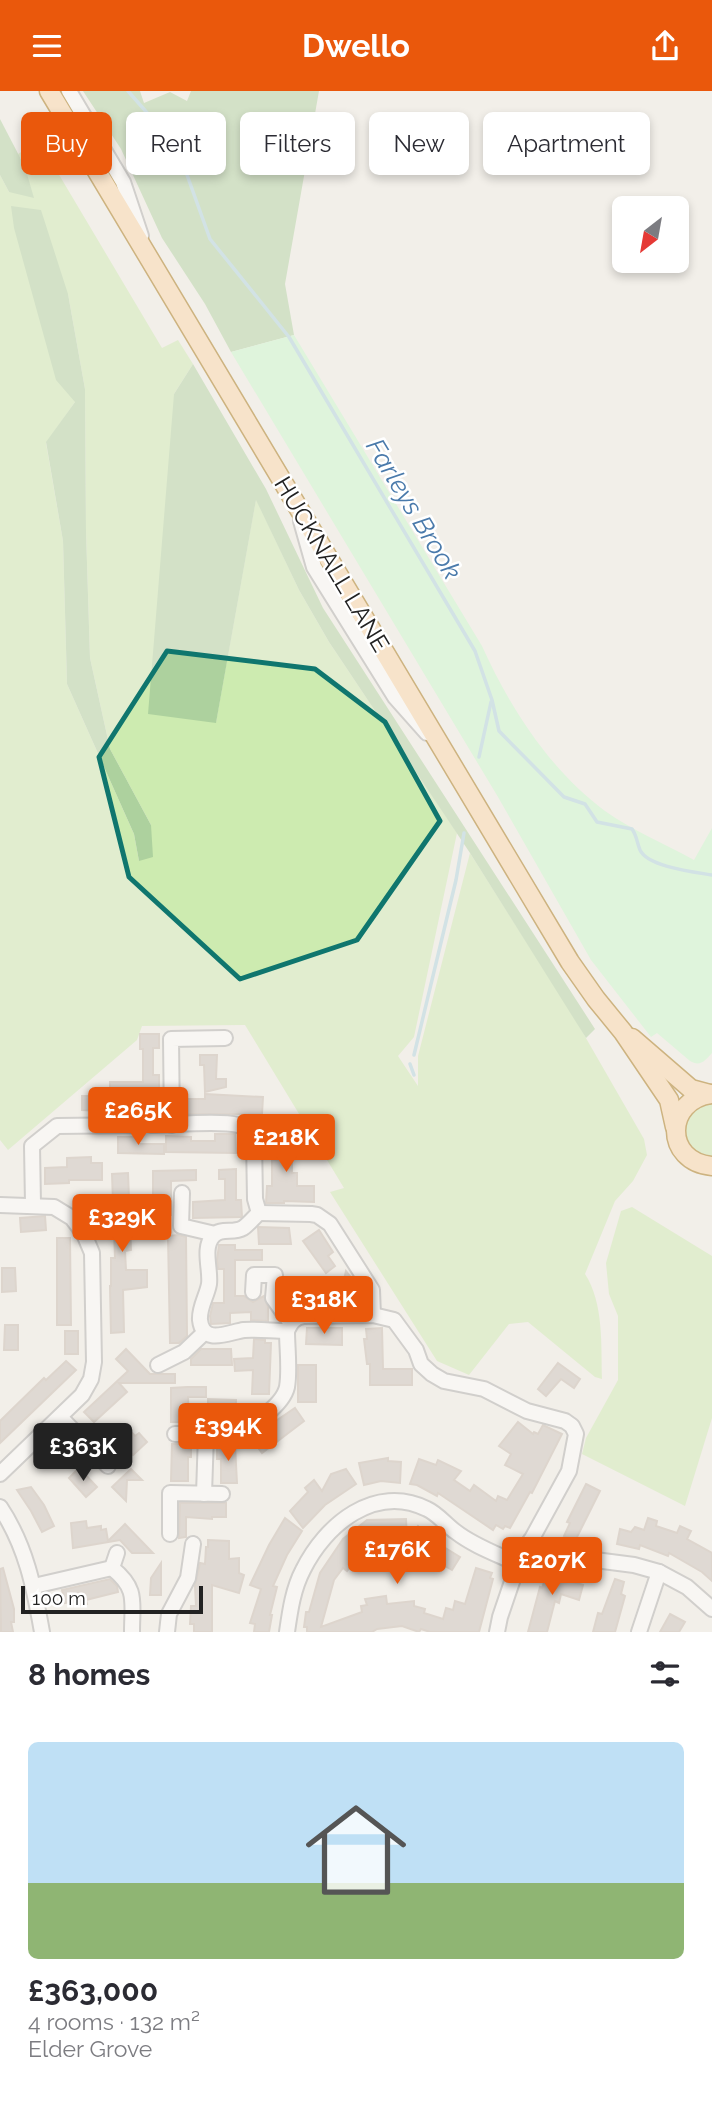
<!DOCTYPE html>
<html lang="en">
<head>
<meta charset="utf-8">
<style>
  :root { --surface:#fff; --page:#f2f2f3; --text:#2b2b33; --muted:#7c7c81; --accent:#ea580c }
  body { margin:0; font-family:Raleway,sans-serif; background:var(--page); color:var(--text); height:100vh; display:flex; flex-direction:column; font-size:26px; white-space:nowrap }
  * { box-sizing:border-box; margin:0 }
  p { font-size:23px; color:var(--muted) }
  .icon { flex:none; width:38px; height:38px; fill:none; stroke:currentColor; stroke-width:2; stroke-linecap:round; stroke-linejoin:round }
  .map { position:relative; height:1541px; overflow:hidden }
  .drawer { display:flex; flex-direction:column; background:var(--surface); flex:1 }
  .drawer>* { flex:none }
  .hud { position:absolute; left:21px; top:21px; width:670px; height:63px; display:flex; gap:14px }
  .needle { width:46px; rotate:211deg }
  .tools { position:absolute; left:612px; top:105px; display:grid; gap:14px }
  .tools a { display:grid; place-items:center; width:77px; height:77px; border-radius:10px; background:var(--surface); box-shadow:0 4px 10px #0003; font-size:35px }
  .scale { position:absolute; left:21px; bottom:18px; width:182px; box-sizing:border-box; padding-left:7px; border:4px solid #222; border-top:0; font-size:19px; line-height:24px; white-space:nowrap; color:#222; -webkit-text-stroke:5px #fff; paint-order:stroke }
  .price { position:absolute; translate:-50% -60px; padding:0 16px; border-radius:7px; background:var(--accent); color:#fff; font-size:23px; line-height:46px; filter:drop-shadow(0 2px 4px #0008) }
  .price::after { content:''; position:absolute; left:50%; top:42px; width:21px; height:16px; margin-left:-10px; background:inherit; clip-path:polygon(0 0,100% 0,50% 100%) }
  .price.on { background:#222; color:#fff }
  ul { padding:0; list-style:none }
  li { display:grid; align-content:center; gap:14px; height:371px; padding:0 28px }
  li span { display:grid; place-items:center; height:217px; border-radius:10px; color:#555 }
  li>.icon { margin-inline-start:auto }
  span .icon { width:126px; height:126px; fill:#fffc; stroke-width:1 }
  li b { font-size:30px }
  h2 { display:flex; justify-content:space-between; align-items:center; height:84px; padding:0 28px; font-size:30px }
  .tag { padding:0 24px; border-radius:10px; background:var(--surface); box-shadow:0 4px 10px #0003; font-size:24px; line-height:63px }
  .tag.on { background:var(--accent); color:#fff }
  header { display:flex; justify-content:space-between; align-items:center; height:91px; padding:0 28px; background:var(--accent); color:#fff; font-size:32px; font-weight:700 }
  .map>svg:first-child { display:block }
</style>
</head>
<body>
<header><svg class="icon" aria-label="menu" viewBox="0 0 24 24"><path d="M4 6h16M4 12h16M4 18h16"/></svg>Dwello<svg class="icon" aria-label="share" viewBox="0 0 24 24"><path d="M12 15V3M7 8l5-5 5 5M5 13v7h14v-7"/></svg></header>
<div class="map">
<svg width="712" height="1541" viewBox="0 0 712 1541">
  <rect width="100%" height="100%" fill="#f2efe9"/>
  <!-- grass -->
  <g fill="#cdebb0" fill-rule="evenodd">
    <path d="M39 50 162 257 178 249 193 273 174 303 216 631 256 408 299 499 329 551 457 742 414 946 398 965 418 995V965L470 762 575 928 644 1048 647 1064 633 1090 615 1110 585 1183C604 1212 601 1255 602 1288L595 1286 528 1231 509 1233 469 1284 437 1270 330 1101 344 1097 245 934 142 935 137 949 8 1059 0 1049V84L9 101 25 76 18 63ZM68 203 85 298 86 440 90 567 110 658 151 734 139 770 134 743 67 593 63 450 46 352 75 311Z"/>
    <path d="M707 1010H712V1068L696 1064 684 1047 686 1026Z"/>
    <path d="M632 1116 712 1165V1327L685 1415 582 1363 586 1347 618 1289V1225L609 1203 606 1172 621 1120Z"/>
  </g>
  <!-- forest -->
  <g fill="#add19e">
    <path d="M83 0H140L144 12 170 1 187 10 191 0H319L285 193 294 244 231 261 205 213 162 147 121 58Z"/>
    <path d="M0 28 25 76 34 107 9 101 0 84Z"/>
    <path d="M11 115 41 119 68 203 85 298 86 440 90 567 110 658 151 734 153 766 139 770 134 743 67 593 63 450 46 351 75 311 56 289 14 137Z"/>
    <path d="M193 273 266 398 323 517 595 938 586 947 470 762 329 551 299 499 256 409 216 632 148 623 174 303Z"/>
  </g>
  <!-- park -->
  <path fill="#c8facc" d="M294 244 482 555C510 617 549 678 605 720 632 739 665 753 694 769L712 737V962C705 970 700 976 690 970L657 942 651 946 591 869 498 706 231 261Z"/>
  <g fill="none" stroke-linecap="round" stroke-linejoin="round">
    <!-- stream -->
    <g stroke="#aad3df" stroke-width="3.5">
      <path d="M128 0 177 56 210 148 289 246 475 560 492 609 499 640 564 706 585 713 597 731 632 738C637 745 637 752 640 759 648 776 694 781 712 784"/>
      <path d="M479 666 491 611"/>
      <path d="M414 964 456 789 464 742"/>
      <path d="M410 973 414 984"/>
    </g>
  </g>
  <!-- building -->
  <g fill="#c7bfb8" stroke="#c4b6ab" stroke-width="2">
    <path d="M140 943H159V957H153V984H159V1015H142V1008L110 1007V991H143V958H140Z"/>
    <path d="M200 964H217L216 988H226V996L205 1001 204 974H200Z"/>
    <path d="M205 1003 263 1006 262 1023H186V1008H205Z"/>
    <path d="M82 1005H102V1020L82 1019Z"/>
    <path d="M271 1032H281V1039H287V1048H292V1082H297V1095H314V1111L284 1110V1112H266L267 1095H272V1069H277V1043H271Z"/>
    <path d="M215 1043H235L236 1062 166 1061V1045L191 1046V1050H215Z"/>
    <path d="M118 1046H139V1053H164V1063L118 1062Z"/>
    <path d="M91 1066V1072H102V1089H69V1092L45 1093V1077L67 1076V1067Z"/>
    <path d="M236 1078V1109H241L242 1126 193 1127V1111L225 1109V1088H219V1079Z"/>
    <path d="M196 1079V1089L171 1090V1124H153V1080Z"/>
    <path d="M128 1082 131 1159 125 1160 126 1179H147V1196L123 1199 124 1241 111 1242 110 1195H111V1167H115L112 1083Z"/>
    <path d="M45 1125 46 1139 21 1141 20 1127Z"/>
    <path d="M258 1136 289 1137 291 1153H259Z"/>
    <path d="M319 1139 333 1161 328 1165 335 1175 326 1182 303 1150Z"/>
    <path d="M179 1144 186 1146 187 1245 179 1252H170L168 1145Z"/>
    <path d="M57 1147H70L71 1234H57Z"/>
    <path d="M219 1154H235V1159H262V1169H235V1205H244L253 1211 264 1205 268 1216V1230L251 1229V1221L230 1222V1232L211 1233 210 1225 213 1212H224V1178H218L217 1169Z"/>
    <path d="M2 1177H15L16 1200 2 1201Z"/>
    <path d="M346 1180 359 1197 346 1207H293L283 1204 284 1190 313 1191 306 1196 338 1197 343 1193Z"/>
    <path d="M5 1234H18V1259H4Z"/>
    <path d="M307 1237H342V1254L306 1253Z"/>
    <path d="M382 1237 383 1278H412V1294H370V1273H367L364 1248H367L366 1238Z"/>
    <rect x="65" y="1240" width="13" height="23"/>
    <path d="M254 1248 265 1249V1252H271L269 1303H252L253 1279 235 1280 234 1268 253 1267Z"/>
    <path d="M126 1258 150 1283H175V1292H119L127 1301 94 1331 84 1321 128 1280 116 1268Z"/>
    <path d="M201 1258H231L232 1274H191V1268Z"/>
    <path d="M66 1270 76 1279 0 1352V1330L44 1287 46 1289Z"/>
    <path d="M558 1272 580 1288 574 1297 561 1288 546 1305 538 1298Z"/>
    <rect x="298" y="1274" width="18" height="37"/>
    <path d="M187 1296H206V1306H188L189 1331H171V1297Z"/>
    <path d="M208 1308 236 1309 235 1328 208 1327Z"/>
    <path d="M295 1317 304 1330 262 1362 251 1347Z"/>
    <path d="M518 1331 533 1343 534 1341 538 1343 543 1334 562 1343 532 1402 530 1401 510 1437 505 1435 503 1438 496 1434 493 1439 438 1402 437 1405 417 1394 410 1393 419 1368 436 1374 438 1369 461 1380 454 1389 470 1400 474 1394 496 1410 498 1405 507 1409 523 1383 505 1374 511 1363 499 1355Z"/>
    <path d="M126 1335 135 1345 139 1342 147 1351 133 1364 116 1345Z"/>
    <path d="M54 1350 64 1360 47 1376 37 1365Z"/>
    <path d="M172 1353H191V1366H188V1390H171Z"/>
    <path d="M217 1354H235L237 1392H221V1368H217Z"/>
    <path d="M388 1367V1370L401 1371 400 1392 381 1390 364 1394 359 1372Z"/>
    <path d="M79 1377 97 1396 86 1406 69 1387Z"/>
    <path d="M131 1378 142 1389H127L126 1410 112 1396Z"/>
    <path d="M346 1378 356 1393 325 1414 303 1437 290 1420 308 1401 305 1397 314 1389 322 1400 331 1383Z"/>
    <path d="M586 1393 600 1400 575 1450 564 1445 570 1432 567 1431Z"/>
    <path d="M31 1396 44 1414 54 1435 42 1441 31 1420 17 1399Z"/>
    <path d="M180 1412H226V1426H212V1428L186 1426V1446L179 1447Z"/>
    <path d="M285 1427 302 1440 287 1464 273 1495 277 1496 270 1524H272L269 1541H254L255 1533 250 1532 261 1498 250 1494 269 1454Z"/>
    <path d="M648 1427 657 1430 656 1435 677 1442 680 1435 691 1440 687 1448 712 1462V1490L702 1481 669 1462 668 1465 640 1454 639 1458 617 1453 620 1438 631 1441 635 1436 644 1439Z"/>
    <path d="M406 1428 407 1449 418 1435 434 1450 460 1466 452 1479 443 1474 439 1480 406 1453 376 1454 363 1464 361 1461 347 1480 343 1477 334 1489 321 1536 362 1521 361 1515 367 1514 365 1508 386 1505 387 1513 414 1510V1515L425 1518 424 1522 443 1528 446 1517 453 1519 455 1510 465 1513 476 1477 492 1482 490 1487 493 1488 479 1541H430L421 1538 419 1541 402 1535 377 1538 372 1541H307V1536H304L306 1521H309L320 1482 343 1448 367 1429Z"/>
    <path d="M86 1430 87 1437 101 1435V1439L106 1438 108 1450 125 1433 153 1462H132L120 1449 73 1457 71 1432Z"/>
    <path d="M208 1449 229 1450V1468L239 1467V1482L244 1484 239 1502 212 1494V1541H194V1533H190L191 1515H196L195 1495 200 1472 205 1473 206 1456H208Z"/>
    <path d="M161 1472V1504H150L151 1487Z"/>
    <path d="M550 1473 566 1478 563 1488 583 1494 579 1509 561 1503 559 1512 555 1510 547 1541H528L540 1496 542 1497Z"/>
    <path d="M3 1477 14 1518V1531H11L13 1541H1L0 1478Z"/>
    <path d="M110 1488 117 1495 118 1501 86 1509 87 1513 77 1515 76 1510 65 1512 62 1499Z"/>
    <path d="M615 1488 624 1491 621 1503 625 1505 615 1541H593L598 1522 602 1523Z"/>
    <path d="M670 1523 685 1531 679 1541H660Z"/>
  </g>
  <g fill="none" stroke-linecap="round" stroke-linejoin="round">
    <!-- minor casing -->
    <g stroke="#a9a9a9" stroke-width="18">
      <g id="minor">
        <path d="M69 0 123 91 141 145"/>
        <path d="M301 430 314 476 395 606 427 642"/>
        <path d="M151 1034C173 1034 218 1029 238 1034 246 1036 251 1041 254 1049L255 1108 259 1122"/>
        <path d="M172 1034 171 948 225 947"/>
        <path d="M182 1102 181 1135 215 1143"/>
        <path d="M33 1113 32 1055 57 1035 141 1034"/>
        <path d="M0 1114 54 1116 72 1127 84 1143 92 1162 94 1271 91 1288 82 1304 0 1383"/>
        <path d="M259 1122C254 1126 249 1133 243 1137 233 1143 221 1136 213 1145 202 1157 211 1179 209 1193 207 1205 199 1216 200 1229 203 1255 229 1241 244 1239 258 1238 273 1240 287 1240"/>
        <path d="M259 1122 311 1123 317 1124 330 1133 372 1199 373 1224"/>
        <path d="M253 1201 254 1184H275L273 1207 290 1231"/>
        <path d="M158 1274 184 1261 205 1241"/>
        <path d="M60 1326 108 1375"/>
        <path d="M175 1343H206"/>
        <path d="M204 1403 206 1343C215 1343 225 1344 233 1342 251 1337 283 1314 287 1296 290 1279 287 1257 287 1240 291 1231 294 1227 304 1225L373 1224 394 1229 416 1259 421 1273 432 1283 444 1290 484 1298 527 1320 565 1330 572 1335 576 1343 569 1380 518 1473 500 1526 497 1541"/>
        <path d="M0 1416C26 1455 34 1496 42 1541"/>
        <path d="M170 1443V1402L222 1403"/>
        <path d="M530 1450 564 1465 634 1474 659 1481 687 1496 712 1518"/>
        <path d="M117 1462 112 1477C138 1498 132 1510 132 1541"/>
        <path d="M34 1495 112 1477"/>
        <path d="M167 1541 169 1523 188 1487 193 1453"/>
        <path d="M287 1541C290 1520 293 1498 303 1479 325 1434 375 1392 427 1418 438 1423 446 1434 456 1441 474 1455 497 1463 518 1473"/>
        <path d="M639 1541 659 1481"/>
      </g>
    </g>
    <!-- major casing -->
    <g stroke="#a06b00" stroke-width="21">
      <g id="major">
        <path d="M49 0 570 871 596 908 623 941 669 1009 675 1036"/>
        <path d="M632 947 691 998 710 1003"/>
        <path d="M712 1003C664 1009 664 1071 712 1075"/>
      </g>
    </g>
    <!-- minor -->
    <use href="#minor" stroke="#fff" stroke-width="14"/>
    <!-- major -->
    <use href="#major" stroke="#fcd6a4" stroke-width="18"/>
  </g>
  <!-- marked area -->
  <path d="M0 0H712V1541H0ZM167 560 315 578 385 631 440 730 357 849 240 888 129 786 99 666Z" fill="#f2efe9" fill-opacity=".55" fill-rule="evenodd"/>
  <path fill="none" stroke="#0f766e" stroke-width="5" stroke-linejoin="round" d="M167 560 315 578 385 631 440 730 357 849 240 888 129 786 99 666Z"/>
  <g text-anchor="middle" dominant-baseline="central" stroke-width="5" stroke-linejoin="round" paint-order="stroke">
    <!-- street labels -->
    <g font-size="24" fill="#222" stroke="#fff">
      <text transform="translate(332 473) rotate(59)">HUCKNALL LANE</text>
    </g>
    <!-- water labels -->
    <g font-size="26" font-style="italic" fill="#4a7aab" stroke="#fff">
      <text transform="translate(414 418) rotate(59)">Farleys Brook</text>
    </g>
  </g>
</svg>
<div class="tools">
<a><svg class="needle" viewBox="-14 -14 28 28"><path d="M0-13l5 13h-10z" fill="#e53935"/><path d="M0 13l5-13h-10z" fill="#7c7c81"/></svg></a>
</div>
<div class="scale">100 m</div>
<b class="price" style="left:138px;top:1056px">£265K</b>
<b class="price" style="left:286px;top:1083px">£218K</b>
<b class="price" style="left:122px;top:1163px">£329K</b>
<b class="price" style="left:324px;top:1245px">£318K</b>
<b class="price" style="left:228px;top:1372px">£394K</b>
<b class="price on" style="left:83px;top:1392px">£363K</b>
<b class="price" style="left:397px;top:1495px">£176K</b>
<b class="price" style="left:552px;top:1506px">£207K</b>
<div class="hud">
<a class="tag on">Buy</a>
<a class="tag">Rent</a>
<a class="tag">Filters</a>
<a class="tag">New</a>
<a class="tag">Apartment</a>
</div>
</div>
<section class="drawer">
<h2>8 homes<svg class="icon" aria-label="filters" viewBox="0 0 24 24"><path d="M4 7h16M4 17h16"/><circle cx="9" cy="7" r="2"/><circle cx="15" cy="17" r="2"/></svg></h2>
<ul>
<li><span style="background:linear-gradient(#bfe0f5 65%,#8fb573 0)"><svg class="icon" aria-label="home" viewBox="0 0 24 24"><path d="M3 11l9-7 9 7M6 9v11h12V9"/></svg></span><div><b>£363,000</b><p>4 rooms · 132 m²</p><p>Elder Grove</p></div></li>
</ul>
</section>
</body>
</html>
